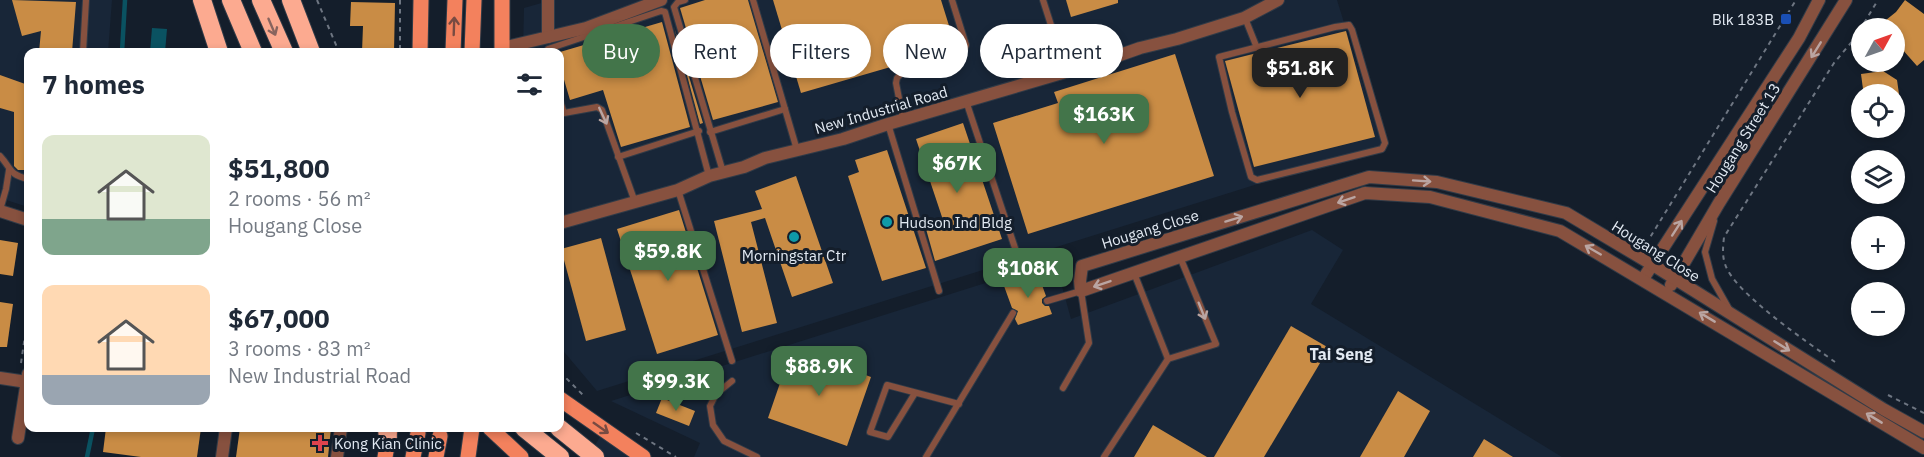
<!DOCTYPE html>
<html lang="en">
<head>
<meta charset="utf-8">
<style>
  :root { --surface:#fff; --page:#f6f6f7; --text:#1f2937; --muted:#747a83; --accent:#43754a }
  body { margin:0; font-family:"IBM Plex Sans",sans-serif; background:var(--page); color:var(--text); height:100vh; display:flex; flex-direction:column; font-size:22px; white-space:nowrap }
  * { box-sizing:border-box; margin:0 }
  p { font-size:20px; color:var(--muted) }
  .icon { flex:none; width:33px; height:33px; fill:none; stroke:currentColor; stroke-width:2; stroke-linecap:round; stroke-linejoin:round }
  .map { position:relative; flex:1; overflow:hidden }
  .sheet { position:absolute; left:24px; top:48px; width:540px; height:384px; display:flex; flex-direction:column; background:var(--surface); border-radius:12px; box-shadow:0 3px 9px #0003 }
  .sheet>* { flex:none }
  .guide { position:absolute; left:582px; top:24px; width:570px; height:54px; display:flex; gap:12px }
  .needle { width:39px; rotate:50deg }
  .tools { position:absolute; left:1851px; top:18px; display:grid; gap:12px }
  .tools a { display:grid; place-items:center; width:54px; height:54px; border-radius:50%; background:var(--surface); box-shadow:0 3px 9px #0003; font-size:30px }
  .price { position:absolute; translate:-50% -51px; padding:0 14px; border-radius:12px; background:var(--accent); color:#fff; font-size:20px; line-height:39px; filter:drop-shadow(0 2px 3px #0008) }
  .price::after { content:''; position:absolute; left:50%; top:36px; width:18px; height:14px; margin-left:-9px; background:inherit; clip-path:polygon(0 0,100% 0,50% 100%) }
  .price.selected { background:#222; color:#fff }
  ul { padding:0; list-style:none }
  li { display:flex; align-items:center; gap:18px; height:150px; padding:0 18px }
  li span { display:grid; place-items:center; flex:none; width:168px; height:120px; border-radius:12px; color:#555 }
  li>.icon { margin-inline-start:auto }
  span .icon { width:72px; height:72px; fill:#fffc; stroke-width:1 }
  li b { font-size:26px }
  h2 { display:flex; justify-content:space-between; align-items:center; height:72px; padding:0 18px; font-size:26px }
  .chip { padding:0 21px; border-radius:27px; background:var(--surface); box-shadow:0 3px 9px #0003; font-size:21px; line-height:54px }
  .chip.selected { background:var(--accent); color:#fff }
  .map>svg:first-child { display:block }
</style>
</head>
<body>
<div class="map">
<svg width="1924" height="457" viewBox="0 0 1924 457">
  <rect width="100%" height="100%" fill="#141e2b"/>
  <!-- built -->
  <g fill="#182638">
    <path d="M0 0H112L108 52H28V207L0 198Z"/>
    <path d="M552 0H1337L1382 145 597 391 560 347V52H523L524 8Z"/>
    <path d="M1312 230 1343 250 1311 304 1562 457H694L700 443 611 401 1055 261 1071 319Z"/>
    <path d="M603 432 651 457H588Z"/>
  </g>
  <!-- water -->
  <path fill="#0a5261" d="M152 28 167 29 165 52H150Z"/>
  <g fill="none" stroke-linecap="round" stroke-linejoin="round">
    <!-- stream -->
    <g stroke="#0a5261" stroke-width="4.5">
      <path d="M122 52 125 0"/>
      <path d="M87 457 93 428"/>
    </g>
  </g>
  <!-- building -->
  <g fill="#c98c45">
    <path d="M12 0 76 2 72 52H39L41 31 22 36Z"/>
    <path d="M705 0H748L778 102 713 120 680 8Z"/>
    <path d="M773 0H941L956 48 801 93Z"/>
    <path d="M1066 0H1118V3L1071 17Z"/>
    <path d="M1905 0 1924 14V60L1917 66 1894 40V28H1876L1896 12Z"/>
    <path d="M351 2 395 3 394 52H362L363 26H350Z"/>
    <path d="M662 22 690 127 621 147 603 90 570 100 560 66V52Z"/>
    <path d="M674 27 703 123 700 124Z"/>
    <path d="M1346 31 1375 137 1254 167 1225 61Z"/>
    <path d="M1175 54 1214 176 1028 234 993 123 1058 103 1054 92Z"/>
    <path d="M1883 71 1897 80 1899 94H1871L1863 89 1861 74Z"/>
    <path d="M0 75 28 85V170H18L14 166V112L0 108Z"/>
    <path d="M963 123 1002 239 935 261 926 229 944 223 916 139Z"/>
    <path d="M887 150 926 268 882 281 848 176 859 172 855 160Z"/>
    <path d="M796 176 833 283 792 297 765 218 751 222 777 323 742 332 714 221 762 209 755 191Z"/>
    <path d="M679 210 718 335 657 354 617 229Z"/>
    <path d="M601 238 626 330 586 341 561 249Z"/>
    <path d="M0 240 18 243 13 276 0 274Z"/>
    <path d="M1038 274 1046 296 1042 299V303L1045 306H1049L1052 314 1018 325 1015 319 1018 311 1012 308 1004 286Z"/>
    <path d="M0 302 13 304 7 347H0Z"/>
    <path d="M1291 326 1329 348 1264 457H1214Z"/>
    <path d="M792 348 871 377 847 446 768 418Z"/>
    <path d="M1398 391 1430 411 1404 457H1360Z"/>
    <path d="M662 398 695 411 689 426 656 413Z"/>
    <path d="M1153 425 1207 457H1134Z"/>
    <path d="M106 428H201L197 457H141L103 452Z"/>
    <path d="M240 428H331L328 457H236Z"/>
    <path d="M1484 439 1513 457H1473Z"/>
  </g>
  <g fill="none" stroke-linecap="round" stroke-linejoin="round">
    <!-- lane casing -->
    <g stroke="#313b47" stroke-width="8">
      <g id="lane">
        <path d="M685 0 678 2 674 7 723 172"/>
        <path d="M753 0 797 150"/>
        <path d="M1043 0 1066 72"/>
        <path d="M1245 18 1257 48"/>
        <path d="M1349 25 1352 30 1385 143 1382 149 1257 180 1251 177 1232 112 1219 57 1335 27Z"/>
        <path d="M83 52 86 0"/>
        <path d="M547 52 548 49 661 11 665 12 709 176"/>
        <path d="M560 101 564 113 597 107 602 110 635 202"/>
        <path d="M966 101 1022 269"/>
        <path d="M903 119 896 83 897 78 901 74 964 51 966 45 952 0"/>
        <path d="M888 124 939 291"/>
        <path d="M710 132 785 109"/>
        <path d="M0 156C12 169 8 174 28 179"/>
        <path d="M618 157 699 131"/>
        <path d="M678 190 732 361"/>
        <path d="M0 210 6 189 9 170"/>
        <path d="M1714 221 1705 252 1712 279 1729 309"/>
        <path d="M1134 273 1168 359 1216 344 1180 257"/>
        <path d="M1047 301 1081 291 1089 343 1063 388"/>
        <path d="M732 381 716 394 710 406 713 425 724 441 757 457"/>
        <path d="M915 393 888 437 870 432 887 385 959 404"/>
        <path d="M926 457 1013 313"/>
        <path d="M1104 457 1168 359"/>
      </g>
    </g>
    <!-- street casing -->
    <g stroke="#313b47" stroke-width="14">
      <g id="street">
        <path d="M548 37V0"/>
        <path d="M502 48 586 28 661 0"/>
        <path d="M0 211 28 220"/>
        <path d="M560 223 678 190 709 176 744 167 765 158 843 139 888 124 1103 61 1140 48 1177 39 1244 18 1278 0"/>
        <path d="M1643 279 1799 38 1819 0"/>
        <path d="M1671 285 1719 203 1846 0"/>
        <path d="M0 378 27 382"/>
        <path d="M1924 432 1883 409 1653 265 1566 213 1437 182 1369 177 1082 266 1080 281 1081 291 1365 193 1430 197 1560 231 1924 448"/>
        <path d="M18 438 28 374"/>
        <path d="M222 457 226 428"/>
        <path d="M337 457 341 428"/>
      </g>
    </g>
    <!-- primary casing -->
    <g stroke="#313b47" stroke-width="17">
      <g id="primary">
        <path d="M420 52 421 0"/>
        <path d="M453 52 455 0"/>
        <path d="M472 52 474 0"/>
        <path d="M502 52V0"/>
        <path d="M560 399 643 457"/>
        <path d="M490 428 521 457"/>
        <path d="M385 457 390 430"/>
        <path d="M413 457 418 433"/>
        <path d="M436 457 440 436"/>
        <path d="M468 457 472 428"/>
      </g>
    </g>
    <!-- highway casing -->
    <g stroke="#313b47" stroke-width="20">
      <g id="highway">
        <path d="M202 0 219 52"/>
        <path d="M231 0 253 52"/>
        <path d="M261 0 284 52"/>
        <path d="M291 0 311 52"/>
        <path d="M387 428 388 440"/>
        <path d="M524 428 560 457"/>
        <path d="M559 428 595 457"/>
      </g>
    </g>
    <!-- path -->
    <g stroke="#6e7682" stroke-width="2" stroke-dasharray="4.5 4.5" stroke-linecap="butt">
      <path d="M317 0 339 52"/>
      <path d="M400 0V52"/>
      <path d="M1646 244 1796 0"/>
      <path d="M1835 362C1809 343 1734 293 1725 264 1722 255 1723 247 1724 237L1834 63 1855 38 1878 0"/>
      <path d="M21 363 28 315"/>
      <path d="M560 372 585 397"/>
      <path d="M1888 395 1924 413"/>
      <path d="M636 433 676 457"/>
    </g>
    <!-- lane -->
    <use href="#lane" stroke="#87513f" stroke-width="6"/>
    <!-- street -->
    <use href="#street" stroke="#87513f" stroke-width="12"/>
    <!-- primary -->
    <use href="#primary" stroke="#f3815d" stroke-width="15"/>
    <!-- highway -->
    <use href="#highway" stroke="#fcaa90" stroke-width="18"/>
  </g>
  <!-- one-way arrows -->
  <defs><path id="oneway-shaft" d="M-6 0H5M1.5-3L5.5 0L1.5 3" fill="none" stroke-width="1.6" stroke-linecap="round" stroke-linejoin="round" transform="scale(1.5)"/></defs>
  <g stroke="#784b42">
    <use href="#oneway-shaft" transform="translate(454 26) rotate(-88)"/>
    <use href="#oneway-shaft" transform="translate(601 428) rotate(35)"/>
  </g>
  <use stroke="#88645e" href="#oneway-shaft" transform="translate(272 27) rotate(67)"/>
  <g stroke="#baa5a2">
    <use href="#oneway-shaft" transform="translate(1816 50) rotate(122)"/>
    <use href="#oneway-shaft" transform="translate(603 116) rotate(65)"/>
    <use href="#oneway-shaft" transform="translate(1422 181) rotate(4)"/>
    <use href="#oneway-shaft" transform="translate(1346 200) rotate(161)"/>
    <use href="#oneway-shaft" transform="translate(1234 219) rotate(-17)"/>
    <use href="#oneway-shaft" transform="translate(1677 228) rotate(-57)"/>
    <use href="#oneway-shaft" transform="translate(1593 250) rotate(-150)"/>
    <use href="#oneway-shaft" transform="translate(1102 284) rotate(161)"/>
    <use href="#oneway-shaft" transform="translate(1202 311) rotate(68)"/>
    <use href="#oneway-shaft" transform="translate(1707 317) rotate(-149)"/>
    <use href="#oneway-shaft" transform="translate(1782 346) rotate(32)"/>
    <use href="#oneway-shaft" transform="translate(1874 418) rotate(-149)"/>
  </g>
  <!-- markers -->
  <rect fill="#1a4fb4" stroke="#141e2b" stroke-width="2" x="1780" y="13" width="12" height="12" rx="3"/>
  <g fill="#0f9aa8" stroke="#141e2b" stroke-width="2">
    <circle cx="887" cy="222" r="6"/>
    <circle cx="794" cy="237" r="6"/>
  </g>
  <path fill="#e0444e" stroke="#141e2b" stroke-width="2" d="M317 434h6v6h6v6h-6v6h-6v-6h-6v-6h6z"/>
  <g text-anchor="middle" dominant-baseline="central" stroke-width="6" stroke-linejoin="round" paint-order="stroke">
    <!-- poi labels -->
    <g font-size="15" fill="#e3eaf3" stroke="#141e2b" text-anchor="start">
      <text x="1774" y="19" text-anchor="end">Blk 183B</text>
      <text x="899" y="222">Hudson Ind Bldg</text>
      <text x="794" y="255" text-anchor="middle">Morningstar Ctr</text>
      <text x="334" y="443">Kong Kian Clinic</text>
    </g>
    <!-- street labels -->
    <g font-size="15" fill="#e3eaf3" stroke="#141e2b">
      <text transform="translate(881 110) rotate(-16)">New Industrial Road</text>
      <text transform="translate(1743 138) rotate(-58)">Hougang Street 13</text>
      <text transform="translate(1150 229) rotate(-17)">Hougang Close</text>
      <text transform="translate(1656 251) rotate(32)">Hougang Close</text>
    </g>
    <!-- neighbourhood labels -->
    <g font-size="16" font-weight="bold" fill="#e3eaf3" stroke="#141e2b">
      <text x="1341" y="354">Tai Seng</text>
    </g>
  </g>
</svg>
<div class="tools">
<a><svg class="needle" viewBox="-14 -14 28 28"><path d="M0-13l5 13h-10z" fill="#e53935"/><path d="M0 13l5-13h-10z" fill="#747a83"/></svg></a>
<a><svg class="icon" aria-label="locate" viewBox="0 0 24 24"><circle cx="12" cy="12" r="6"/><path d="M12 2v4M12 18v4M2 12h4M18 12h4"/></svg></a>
<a><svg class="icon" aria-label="layers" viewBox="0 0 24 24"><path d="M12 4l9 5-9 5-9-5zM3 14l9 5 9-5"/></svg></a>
<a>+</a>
<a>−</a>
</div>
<b class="price selected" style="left:1300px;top:99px">$51.8K</b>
<b class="price" style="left:1104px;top:145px">$163K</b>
<b class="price" style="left:957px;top:194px">$67K</b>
<b class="price" style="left:668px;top:282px">$59.8K</b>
<b class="price" style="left:1028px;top:299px">$108K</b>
<b class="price" style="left:819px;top:397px">$88.9K</b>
<b class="price" style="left:676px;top:412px">$99.3K</b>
<div class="guide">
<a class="chip selected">Buy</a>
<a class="chip">Rent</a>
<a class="chip">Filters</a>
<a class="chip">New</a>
<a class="chip">Apartment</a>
</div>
<section class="sheet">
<h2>7 homes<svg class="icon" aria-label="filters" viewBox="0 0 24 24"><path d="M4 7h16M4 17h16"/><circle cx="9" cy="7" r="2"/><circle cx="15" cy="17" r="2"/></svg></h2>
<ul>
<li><span style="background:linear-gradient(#dfe7d0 70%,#7fa58c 0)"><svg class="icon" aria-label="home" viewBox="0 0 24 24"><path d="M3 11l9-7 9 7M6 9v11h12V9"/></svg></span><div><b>$51,800</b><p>2 rooms · 56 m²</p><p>Hougang Close</p></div></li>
<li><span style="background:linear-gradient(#ffd9b3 75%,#9aa5b1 0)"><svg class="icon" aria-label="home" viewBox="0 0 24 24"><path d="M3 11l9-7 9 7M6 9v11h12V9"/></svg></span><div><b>$67,000</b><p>3 rooms · 83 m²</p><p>New Industrial Road</p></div></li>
</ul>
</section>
</div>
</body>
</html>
